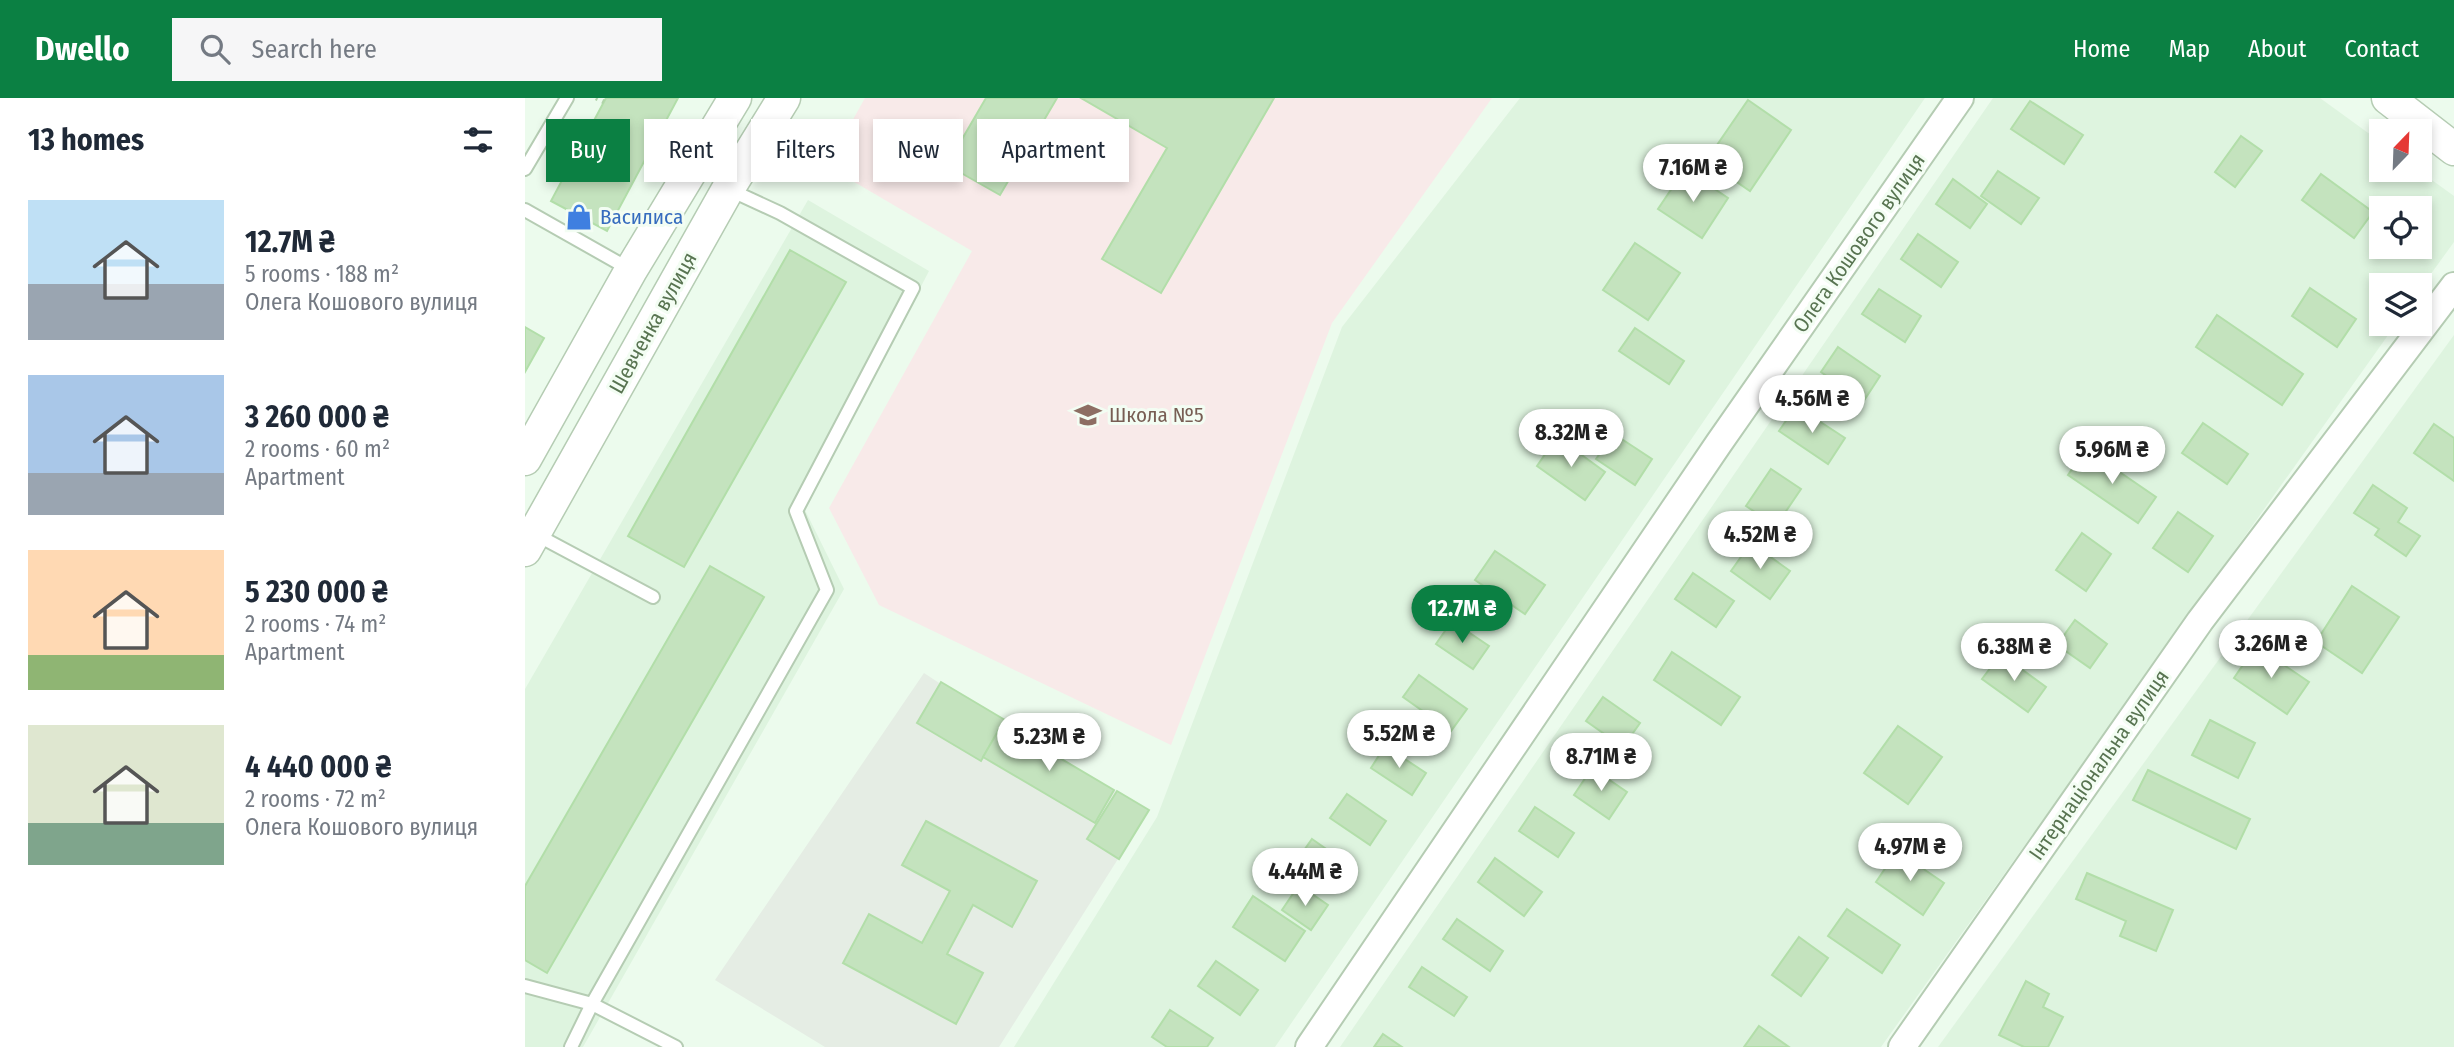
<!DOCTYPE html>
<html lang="en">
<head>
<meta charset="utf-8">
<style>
  :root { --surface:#fff; --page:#f6f6f7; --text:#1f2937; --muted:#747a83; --accent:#0b8043 }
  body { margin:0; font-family:"Fira Sans Condensed",sans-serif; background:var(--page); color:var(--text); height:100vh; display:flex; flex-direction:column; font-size:26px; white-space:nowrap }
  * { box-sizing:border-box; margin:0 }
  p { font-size:23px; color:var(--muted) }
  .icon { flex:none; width:38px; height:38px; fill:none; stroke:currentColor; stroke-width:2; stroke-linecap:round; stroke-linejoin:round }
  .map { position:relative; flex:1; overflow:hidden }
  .drawer { display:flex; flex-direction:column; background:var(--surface); width:525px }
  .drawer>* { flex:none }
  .banner { position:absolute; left:21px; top:21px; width:665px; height:63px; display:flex; gap:14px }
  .needle { width:46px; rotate:23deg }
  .tools { position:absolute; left:1844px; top:21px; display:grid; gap:14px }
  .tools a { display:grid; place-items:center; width:63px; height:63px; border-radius:0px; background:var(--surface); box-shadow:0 4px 10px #0003; font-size:35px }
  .price { position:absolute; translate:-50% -60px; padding:0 16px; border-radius:24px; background:#fff; color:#222; font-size:23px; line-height:46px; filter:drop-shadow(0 2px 4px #0008) }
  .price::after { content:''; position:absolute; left:50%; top:42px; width:21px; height:16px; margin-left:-10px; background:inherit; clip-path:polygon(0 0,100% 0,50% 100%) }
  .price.on { background:var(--accent); color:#fff }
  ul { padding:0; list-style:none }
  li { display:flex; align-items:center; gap:21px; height:175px; padding:0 28px }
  li span { display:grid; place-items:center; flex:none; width:196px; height:140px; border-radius:0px; color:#555 }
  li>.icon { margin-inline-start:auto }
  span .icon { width:84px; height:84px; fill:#fffc; stroke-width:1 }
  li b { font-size:30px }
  h2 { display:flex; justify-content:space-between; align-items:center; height:84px; padding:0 28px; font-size:30px }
  .tag { padding:0 24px; border-radius:0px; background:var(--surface); box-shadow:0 4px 10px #0003; font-size:24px; line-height:63px }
  .tag.on { background:var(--accent); color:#fff }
  header { display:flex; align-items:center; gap:42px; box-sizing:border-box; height:98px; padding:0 35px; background:var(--accent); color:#fff }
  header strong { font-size:33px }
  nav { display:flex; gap:38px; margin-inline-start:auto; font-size:24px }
  .search { width:490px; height:63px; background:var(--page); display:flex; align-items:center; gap:18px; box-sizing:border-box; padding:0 24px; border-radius:0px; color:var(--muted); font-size:26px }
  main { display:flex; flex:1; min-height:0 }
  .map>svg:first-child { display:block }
</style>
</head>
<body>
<header>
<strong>Dwello</strong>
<div class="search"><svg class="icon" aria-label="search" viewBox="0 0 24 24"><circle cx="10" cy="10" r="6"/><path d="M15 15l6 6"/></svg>Search here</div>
<nav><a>Home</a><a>Map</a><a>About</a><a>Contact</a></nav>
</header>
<main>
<section class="drawer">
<h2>13 homes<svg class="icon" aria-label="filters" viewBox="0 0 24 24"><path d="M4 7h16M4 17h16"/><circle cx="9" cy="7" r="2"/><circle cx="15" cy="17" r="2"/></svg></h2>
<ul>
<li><span style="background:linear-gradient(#bfe0f5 60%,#9aa5b1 0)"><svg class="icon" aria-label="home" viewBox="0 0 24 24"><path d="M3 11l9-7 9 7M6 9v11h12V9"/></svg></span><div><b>12.7M ₴</b><p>5 rooms · 188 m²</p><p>Олега Кошового вулиця</p></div></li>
<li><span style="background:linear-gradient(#a9c7e8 70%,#9aa5b1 0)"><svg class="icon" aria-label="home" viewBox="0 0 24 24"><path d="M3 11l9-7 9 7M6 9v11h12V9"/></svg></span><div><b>3 260 000 ₴</b><p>2 rooms · 60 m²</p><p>Apartment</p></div></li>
<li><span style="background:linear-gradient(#ffd9b3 75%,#8fb573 0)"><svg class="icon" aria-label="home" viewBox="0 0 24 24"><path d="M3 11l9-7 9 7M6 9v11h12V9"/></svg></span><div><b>5 230 000 ₴</b><p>2 rooms · 74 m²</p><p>Apartment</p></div></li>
<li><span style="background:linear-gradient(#dfe7d0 70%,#7fa58c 0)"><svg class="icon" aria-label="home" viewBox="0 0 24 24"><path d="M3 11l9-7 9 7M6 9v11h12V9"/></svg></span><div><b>4 440 000 ₴</b><p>2 rooms · 72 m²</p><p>Олега Кошового вулиця</p></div></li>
</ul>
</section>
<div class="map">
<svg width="1929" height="949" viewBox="0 0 1929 949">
  <rect width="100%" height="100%" fill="#ecfbed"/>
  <!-- residential -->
  <g fill="#def4df" fill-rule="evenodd">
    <path d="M995 0H1400L750 949H489L632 719 817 229Z"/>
    <path d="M1468 0H1795L1857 45V72H1893L1929 98V144L1895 191V187H1857V226H1871L1356 949H815ZM1857 110H1895V149H1857Z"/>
    <path d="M283 102 404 173 280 412 319 491 58 949H0V591Z"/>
    <path d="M1929 237V949H1413Z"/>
  </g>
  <!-- industrial -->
  <path fill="#e5ede4" d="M399 575 478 627 624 712 474 949H300L190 882Z"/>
  <!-- education -->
  <path fill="#f8eae9" d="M340 0H967L807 225 646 647 354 507 304 410 447 153 302 68Z"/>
  <!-- building -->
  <g fill="#c4e3be" stroke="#b2dea9" stroke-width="2">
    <path d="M81 0H153L82 133 26 103Z"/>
    <path d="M461 0H532L475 97 422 67Z"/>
    <path d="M556 0H749L636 195 577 161 642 50Z"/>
    <path d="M1223 2 1266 32 1225 93 1181 63Z"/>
    <path d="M1505 3 1558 37 1539 66 1486 31Z"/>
    <path d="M1716 38 1737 53 1710 89 1690 74Z"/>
    <path d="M1160 71 1203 100 1177 140 1133 111Z"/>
    <path d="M1473 73 1514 100 1496 126 1456 98Z"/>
    <path d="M1796 76 1848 114 1829 140 1777 102Z"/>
    <path d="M1428 81 1462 106 1445 130 1411 106Z"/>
    <path d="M1393 136 1433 164 1416 189 1376 161Z"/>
    <path d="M1110 145 1155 175 1123 222 1078 192Z"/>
    <path d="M265 152 321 184 159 469 103 438Z"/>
    <path d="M1785 190 1831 221 1812 249 1767 218Z"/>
    <path d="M1354 191 1396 218 1380 244 1337 216Z"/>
    <path d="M1692 217 1778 276 1757 307 1671 249Z"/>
    <path d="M0 229 19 240 0 274Z"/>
    <path d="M1110 230 1159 263 1144 286 1094 253Z"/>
    <path d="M1313 249 1355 278 1338 304 1296 274Z"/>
    <path d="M1271 308 1320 340 1303 366 1254 333Z"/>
    <path d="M1678 325 1723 356 1702 386 1657 355Z"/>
    <path d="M1909 326 1929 340V383L1889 355Z"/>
    <path d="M1089 336 1127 361 1110 387 1071 361Z"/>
    <path d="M1032 339 1080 374 1060 402 1012 368Z"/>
    <path d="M1561 351 1631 399 1613 425 1543 377Z"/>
    <path d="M1246 371 1276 391 1251 428 1221 408Z"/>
    <path d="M1848 387 1882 410 1873 424 1895 438 1881 458 1850 437 1854 431 1829 415Z"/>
    <path d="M1653 414 1688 438 1663 474 1628 450Z"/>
    <path d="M1557 435 1586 456 1561 493 1531 472Z"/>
    <path d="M1226 445 1265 473 1245 501 1206 473Z"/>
    <path d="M970 453 1020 487 1000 516 950 482Z"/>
    <path d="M185 468 239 499 22 875 0 862V788Z"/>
    <path d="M1168 475 1209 503 1191 529 1150 501Z"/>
    <path d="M1827 488 1874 519 1837 575 1791 544Z"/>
    <path d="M1550 522 1582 546 1565 570 1532 547Z"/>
    <path d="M927 523 964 548 948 571 911 546Z"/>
    <path d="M1731 548 1784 584 1762 616 1709 580Z"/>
    <path d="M1147 554 1215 599 1196 627 1129 582Z"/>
    <path d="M1476 556 1521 589 1503 614 1457 581Z"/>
    <path d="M894 577 942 611 926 633 878 599Z"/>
    <path d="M416 584 480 622 456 663 392 625Z"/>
    <path d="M1078 599 1115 625 1098 649 1061 623Z"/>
    <path d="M1685 622 1730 645 1713 680 1667 657Z"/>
    <path d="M477 626 589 692 570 725 458 659Z"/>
    <path d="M1373 628 1417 659 1383 706 1339 675Z"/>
    <path d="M860 648 901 675 887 697 846 670Z"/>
    <path d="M1067 670 1102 694 1084 721 1049 697Z"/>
    <path d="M1623 672 1725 721 1711 751 1608 702Z"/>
    <path d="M592 693 624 712 594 761 562 741Z"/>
    <path d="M822 696 861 723 845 747 805 720Z"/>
    <path d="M1010 709 1049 735 1033 759 994 733Z"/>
    <path d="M401 723 512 783 487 829 448 807 422 856 458 875 431 926 318 865 344 816 397 845 425 793 377 767Z"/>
    <path d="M787 741 827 769 810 793 770 765Z"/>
    <path d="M1372 753 1419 785 1398 817 1351 784Z"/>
    <path d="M970 760 1017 794 999 818 953 784Z"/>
    <path d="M1562 775 1648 812 1631 853 1595 838 1601 823 1551 801Z"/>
    <path d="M774 787 803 807 786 832 757 812Z"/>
    <path d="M728 798 780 833 760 863 708 829Z"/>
    <path d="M1322 811 1375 847 1357 875 1303 838Z"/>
    <path d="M932 821 978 853 965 873 918 841Z"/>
    <path d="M1274 839 1303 860 1276 898 1247 877Z"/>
    <path d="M691 863 733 892 715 917 673 888Z"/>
    <path d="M897 869 942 899 929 918 884 889Z"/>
    <path d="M1501 883 1524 896 1518 909 1538 919 1523 949H1499L1474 937Z"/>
    <path d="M645 912 688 940 682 949H642L627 939Z"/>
    <path d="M1234 928 1264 949H1219Z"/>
    <path d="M858 936 877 949H849Z"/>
  </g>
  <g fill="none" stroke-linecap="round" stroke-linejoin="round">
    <!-- service casing -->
    <g stroke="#b5ccb3" stroke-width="16">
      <g id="service">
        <path d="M0 71 42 0"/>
        <path d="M0 112 106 172"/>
        <path d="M10 436 128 499"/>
        <path d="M0 888 67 906 151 949"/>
        <path d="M46 949 67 906 302 492 271 413 388 190 255 115 203 91"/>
      </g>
    </g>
    <!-- minor casing -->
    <g stroke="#b5ccb3" stroke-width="30">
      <g id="minor">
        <path d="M784 949 1194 345 1435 0"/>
        <path d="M1377 949 1675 523 1929 188"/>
      </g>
    </g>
    <!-- tertiary casing -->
    <g stroke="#b5ccb3" stroke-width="35">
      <g id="tertiary">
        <path d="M1863 0 1929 51"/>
        <path d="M0 361 106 172 210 0"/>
        <path d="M0 452 203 91 259 0"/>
      </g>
    </g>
    <!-- path -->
    <g stroke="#b0d3a9" stroke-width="4.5" stroke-dasharray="2 5" stroke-linecap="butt">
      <path d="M71 0 79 4"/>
      <path d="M25 68 40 76"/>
    </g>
    <!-- service -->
    <use href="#service" stroke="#fff" stroke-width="12"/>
    <!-- minor -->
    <use href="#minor" stroke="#fff" stroke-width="26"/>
    <!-- tertiary -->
    <use href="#tertiary" stroke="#fff" stroke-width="32"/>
  </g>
  <!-- icons -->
  <defs>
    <g id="shop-bare" transform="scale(2.1)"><path d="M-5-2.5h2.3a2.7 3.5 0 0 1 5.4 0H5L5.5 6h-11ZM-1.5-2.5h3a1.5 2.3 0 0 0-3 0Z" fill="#3f7fe0" stroke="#f3fdf3" stroke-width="2.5" paint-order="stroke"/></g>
    <g id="school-bare" transform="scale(2.1)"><path d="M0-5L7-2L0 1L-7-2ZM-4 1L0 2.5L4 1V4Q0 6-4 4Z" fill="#8d6e63" stroke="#f3fdf3" stroke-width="2.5" paint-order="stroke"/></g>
  </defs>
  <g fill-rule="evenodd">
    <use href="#shop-bare" x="54" y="119"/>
    <use href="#school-bare" x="563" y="317"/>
  </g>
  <g text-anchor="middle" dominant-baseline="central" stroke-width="6" stroke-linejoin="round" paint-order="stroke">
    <!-- shop labels -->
    <g font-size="21" fill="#366cbe" stroke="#f3fdf3" text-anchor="start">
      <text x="75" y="119">Василиса</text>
    </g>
    <!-- street labels -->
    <g font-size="21" fill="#587451" stroke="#f3fdf3">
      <text transform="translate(1334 145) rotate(-55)">Олега Кошового вулиця</text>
      <text transform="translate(128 225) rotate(-61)">Шевченка вулиця</text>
      <text transform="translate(1574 667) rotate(-55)">Інтернаціональна вулиця</text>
    </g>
    <!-- education labels -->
    <g font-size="21" fill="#785e54" stroke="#f3fdf3" text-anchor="start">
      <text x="584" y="317">Школа №5</text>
    </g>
  </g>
</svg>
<div class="tools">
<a><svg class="needle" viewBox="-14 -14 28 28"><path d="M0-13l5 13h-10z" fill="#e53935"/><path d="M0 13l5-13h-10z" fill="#747a83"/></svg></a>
<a><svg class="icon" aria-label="locate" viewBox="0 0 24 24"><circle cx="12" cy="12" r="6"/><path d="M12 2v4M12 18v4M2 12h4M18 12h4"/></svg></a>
<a><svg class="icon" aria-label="layers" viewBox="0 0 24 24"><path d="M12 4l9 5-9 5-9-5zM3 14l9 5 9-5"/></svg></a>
</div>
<b class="price" style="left:1168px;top:106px">7.16M ₴</b>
<b class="price" style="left:1287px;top:337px">4.56M ₴</b>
<b class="price" style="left:1046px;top:371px">8.32M ₴</b>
<b class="price" style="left:1587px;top:388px">5.96M ₴</b>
<b class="price" style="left:1235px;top:473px">4.52M ₴</b>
<b class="price on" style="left:937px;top:547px">12.7M ₴</b>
<b class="price" style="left:1746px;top:582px">3.26M ₴</b>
<b class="price" style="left:1489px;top:585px">6.38M ₴</b>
<b class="price" style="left:874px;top:672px">5.52M ₴</b>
<b class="price" style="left:524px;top:675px">5.23M ₴</b>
<b class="price" style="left:1076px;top:695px">8.71M ₴</b>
<b class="price" style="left:1385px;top:785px">4.97M ₴</b>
<b class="price" style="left:780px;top:810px">4.44M ₴</b>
<div class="banner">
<a class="tag on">Buy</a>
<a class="tag">Rent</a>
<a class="tag">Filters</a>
<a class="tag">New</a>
<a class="tag">Apartment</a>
</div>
</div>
</main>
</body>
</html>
